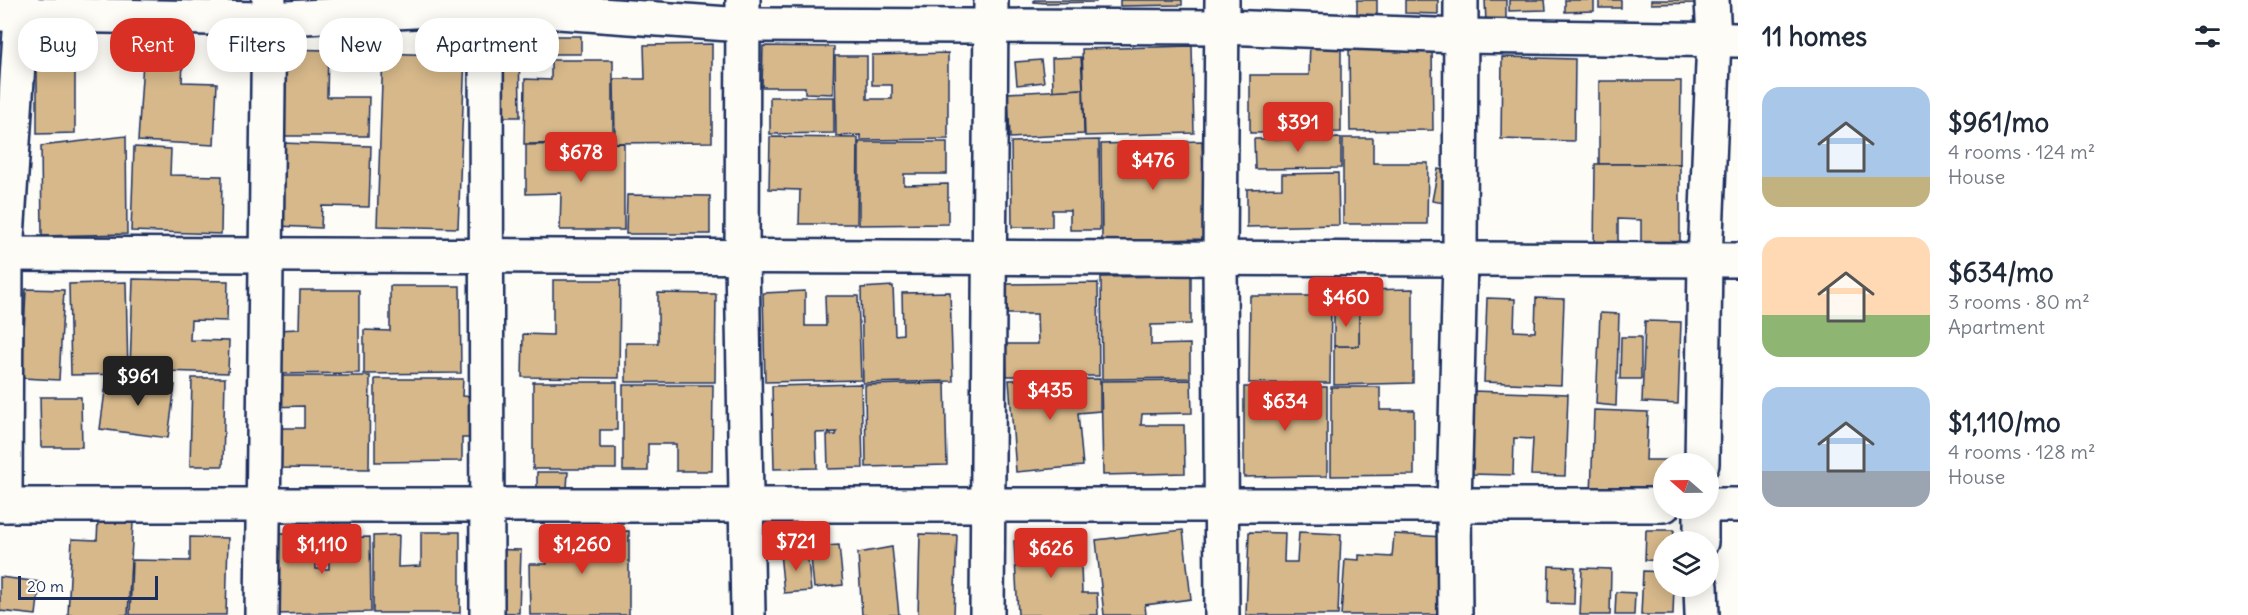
<!DOCTYPE html>
<html lang="en">
<head>
<meta charset="utf-8">
<style>
  :root { --surface:#fff; --page:#f2f2f3; --text:#1f2937; --muted:#747a83; --accent:#d93025 }
  body { margin:0; font-family:Delius,sans-serif; background:var(--page); color:var(--text); height:100vh; display:flex; flex-direction:column; font-size:22px; white-space:nowrap }
  * { box-sizing:border-box; margin:0 }
  p { font-size:20px; color:var(--muted) }
  .icon { flex:none; width:33px; height:33px; fill:none; stroke:currentColor; stroke-width:2; stroke-linecap:round; stroke-linejoin:round }
  .map { position:relative; flex:1; overflow:hidden }
  .drawer { display:flex; flex-direction:column; background:var(--surface); width:510px }
  .drawer>* { flex:none }
  .top-card { position:absolute; left:18px; top:18px; width:570px; height:54px; display:flex; gap:12px }
  .needle { width:39px; rotate:290deg }
  .buttons { position:absolute; left:1653px; top:453px; display:grid; gap:12px }
  .buttons a { display:grid; place-items:center; width:66px; height:66px; border-radius:50%; background:var(--surface); box-shadow:0 3px 15px #0003; font-size:30px }
  .scale { position:absolute; left:18px; bottom:15px; width:140px; box-sizing:border-box; padding-left:6px; border:3px solid #1b2f5e; border-top:0; font-size:16px; line-height:21px; white-space:nowrap; color:#1b2f5e; -webkit-text-stroke:4px #fdfcf7; paint-order:stroke }
  .price { position:absolute; translate:-50% -51px; padding:0 14px; border-radius:6px; background:var(--accent); color:#fff; font-size:20px; line-height:39px; filter:drop-shadow(0 2px 3px #0008) }
  .price::after { content:''; position:absolute; left:50%; top:36px; width:18px; height:14px; margin-left:-9px; background:inherit; clip-path:polygon(0 0,100% 0,50% 100%) }
  .price.selected { background:#222; color:#fff }
  ul { padding:0; list-style:none }
  li { display:flex; align-items:center; gap:18px; height:150px; padding:0 24px }
  li span { display:grid; place-items:center; flex:none; width:168px; height:120px; border-radius:18px; color:#555 }
  li>.icon { margin-inline-start:auto }
  span .icon { width:72px; height:72px; fill:#fffc; stroke-width:1 }
  li b { font-size:26px }
  h2 { display:flex; justify-content:space-between; align-items:center; height:72px; padding:0 24px; font-size:26px }
  .chip { padding:0 21px; border-radius:24px; background:var(--surface); box-shadow:0 3px 15px #0003; font-size:21px; line-height:54px }
  .chip.selected { background:var(--accent); color:#fff }
  main { display:flex; flex:1; min-height:0 }
  .map>svg:first-child { display:block }
</style>
</head>
<body>
<main>
<div class="map">
<svg width="1738" height="615" viewBox="0 0 1738 615">
  <rect width="100%" height="100%" fill="#fdfcf7"/>
  <filter id="ink" filterUnits="userSpaceOnUse"><feTurbulence type="fractalNoise" baseFrequency=".0167" numOctaves="2"/><feDisplacementMap in="SourceGraphic" scale="12" xChannelSelector="R" yChannelSelector="G"/><feConvolveMatrix kernelMatrix="1 2 1 2 8 2 1 2 1" color-interpolation-filters="sRGB"/></filter>
  <g filter="url(#ink)">
    <!-- building -->
    <g fill="#d6b88a" stroke="#1b2f5e" stroke-width="1.5">
      <path d="M1034 0H1096V2L1046 3 1034 2Z"/>
      <path d="M1120 0H1182V5L1120 6Z"/>
      <path d="M1357 0H1377V19L1357 18Z"/>
      <path d="M1405 0H1438V14L1405 13Z"/>
      <path d="M1485 0H1506V22L1486 23Z"/>
      <path d="M1509 0H1545L1546 10 1509 11Z"/>
      <path d="M1565 0H1594V11L1565 12Z"/>
      <rect x="1599" y="0" width="22" height="8"/>
      <path d="M1651 0H1698V3L1651 4Z"/>
      <path d="M519 32 520 117H493V33Z"/>
      <rect x="551" y="36" width="30" height="18"/>
      <path d="M1310 38H1341V132L1250 133V75H1309Z"/>
      <path d="M712 44V142L615 143 614 79H645L644 45Z"/>
      <path d="M763 46 834 47 833 94 805 93V87H762Z"/>
      <path d="M1192 46 1194 133 1085 136 1082 49Z"/>
      <path d="M1349 46H1432L1433 130 1350 131Z"/>
      <path d="M281 49 328 50 327 97H369L368 136H280Z"/>
      <path d="M75 50V133L37 134V51Z"/>
      <path d="M383 53 465 56 458 228 377 226Z"/>
      <path d="M948 53V139L861 140V135L836 136 835 56H867V99H892V85H872V55Z"/>
      <path d="M1081 57 1083 89 1053 91 1052 58Z"/>
      <path d="M1502 57 1575 59 1574 141 1501 139Z"/>
      <path d="M551 60H613V143L524 144 525 79 551 80Z"/>
      <path d="M1041 60 1044 82 1017 85 1015 62Z"/>
      <path d="M143 61 183 63 182 82 217 83 214 145 138 141Z"/>
      <path d="M1599 81H1681L1680 164H1599Z"/>
      <path d="M1083 89 1084 134 1010 138 1008 93Z"/>
      <path d="M770 97H834V133L770 134Z"/>
      <path d="M126 136 127 234 42 236 41 146Z"/>
      <path d="M770 137 858 138 857 224H799L800 190 769 189Z"/>
      <path d="M1341 138V168L1255 169 1254 139Z"/>
      <path d="M1343 138H1373V163H1428L1427 224H1343Z"/>
      <path d="M1099 140 1100 230H1070V210H1052V227H1012L1011 142Z"/>
      <path d="M1202 141 1205 239 1102 241 1101 144Z"/>
      <path d="M859 142H947V174H904V185L948 184V224L859 225Z"/>
      <path d="M281 143 371 146 369 207 322 206 321 228 278 226Z"/>
      <path d="M624 143V230H560L561 193 526 194V145Z"/>
      <path d="M134 147 171 149 170 175 222 176 221 234 131 231Z"/>
      <path d="M1595 164H1680V252H1641V220L1618 219V252L1594 251Z"/>
      <path d="M1438 169 1456 172 1450 204 1432 201Z"/>
      <path d="M1338 173 1339 225 1247 227V189L1282 188V174Z"/>
      <path d="M627 195 710 196V234H626Z"/>
      <path d="M1191 276V324L1151 325V345L1190 344V378L1102 379 1101 277Z"/>
      <path d="M133 279 228 281 227 321 191 320 190 340 229 341 228 373 130 370Z"/>
      <path d="M553 280H620L619 378 522 377 523 334 553 335Z"/>
      <path d="M126 282 128 374 71 375 69 284Z"/>
      <path d="M1098 283 1099 376H1007L1006 344H1038L1037 314H1007V284Z"/>
      <path d="M390 286H460L461 373 364 374V330L390 331Z"/>
      <path d="M893 286 895 335 903 334 902 293 950 292 953 381 863 383 861 288Z"/>
      <path d="M26 289 64 290 59 380 22 378Z"/>
      <path d="M1413 289V383L1334 385V346H1359V290Z"/>
      <path d="M300 290H359V373L276 374V330L299 329Z"/>
      <path d="M805 291V326H826L825 296H858L861 380 765 382 763 293Z"/>
      <path d="M658 293 716 294 715 382H626V343H658Z"/>
      <path d="M1250 296H1331L1330 383H1249Z"/>
      <path d="M1487 298 1515 299 1514 331 1535 332 1536 298 1564 299 1561 385 1484 382Z"/>
      <rect x="1334" y="311" width="25" height="35"/>
      <path d="M1600 313 1619 314 1616 406 1596 404Z"/>
      <path d="M1645 321 1681 322 1678 404 1642 402Z"/>
      <path d="M1621 337H1641V379H1620Z"/>
      <path d="M107 376 175 385 168 438 100 429Z"/>
      <path d="M269 376H370L369 469 274 468 275 428H304V406L269 407Z"/>
      <path d="M192 378H225L223 466H190Z"/>
      <path d="M375 379H463L462 396 482 397V438H462V461L375 462Z"/>
      <path d="M1100 379V411L1078 413 1083 466 1016 472 1009 380Z"/>
      <path d="M1191 380 1192 413 1142 414 1141 425H1184L1185 473 1103 475 1101 381Z"/>
      <path d="M533 382H617V430H600V448H616V469H533Z"/>
      <path d="M945 383 947 465 866 467 865 385Z"/>
      <path d="M861 384 863 468 828 469 827 435H836L837 432 816 433 817 468 774 469 772 386Z"/>
      <path d="M623 385H713L712 471H676V444H648V471H623Z"/>
      <path d="M1244 387H1327V476L1244 477Z"/>
      <path d="M1331 387H1380V410H1414V475L1331 476Z"/>
      <path d="M1472 391 1568 394 1565 476 1531 475 1533 439 1514 438 1513 475 1469 474Z"/>
      <path d="M40 397H81L82 447H41Z"/>
      <path d="M1594 410 1648 412 1646 460H1667V464H1664V498L1591 496Z"/>
      <path d="M537 472H568L567 489H537Z"/>
      <path d="M98 521 133 523 128 615H68L72 539 97 540Z"/>
      <path d="M1183 530 1191 599 1145 605 1146 615H1104L1096 540Z"/>
      <path d="M1646 530H1674L1673 542H1664V561L1645 560Z"/>
      <path d="M629 531V615H530L529 564H547V532Z"/>
      <path d="M421 532H460V613H373V536L399 535 398 567 421 566Z"/>
      <path d="M1249 532 1285 533 1284 562H1297L1299 532 1341 534 1338 615H1246Z"/>
      <path d="M275 533H316V569H329L328 538 370 537 371 612 276 614Z"/>
      <path d="M920 534 957 535 954 615H918Z"/>
      <path d="M1394 534 1444 537 1439 615H1341L1345 559 1359 560V555L1392 557Z"/>
      <path d="M190 537 228 538 226 615H130L132 560 190 561Z"/>
      <path d="M1080 538 1082 593H1097L1098 615H1018L1014 541Z"/>
      <path d="M839 545 843 585 814 588 810 547Z"/>
      <path d="M892 547 899 615H862L858 553Z"/>
      <path d="M487 549 521 550 519 613 485 612Z"/>
      <path d="M807 550 811 591 784 593 780 553Z"/>
      <path d="M1549 566 1575 567 1574 604 1548 603Z"/>
      <path d="M1582 568 1611 569 1610 615H1580Z"/>
      <path d="M1643 571 1664 572V586H1674L1673 615H1641Z"/>
      <path d="M0 577 40 582 36 615 0 611Z"/>
      <path d="M1616 592 1635 593 1634 615H1615Z"/>
    </g>
    <g fill="none" stroke-linecap="round" stroke-linejoin="round">
      <!-- street casing -->
      <g stroke="#1b2f5e" stroke-width="38">
        <g id="street">
          <path d="M486 0 487 615"/>
          <path d="M743 0 742 257 748 615"/>
          <path d="M0 14 269 19 486 7 743 25 1223 27 1460 36 1738 40"/>
          <path d="M0 254 1738 260"/>
          <path d="M1702 464 1705 260 1714 39 1712 0"/>
          <path d="M0 505H1664"/>
          <path d="M5 505 6 254 22 0"/>
          <path d="M1708 505H1738"/>
          <path d="M1701 508V542"/>
          <path d="M1701 586 1702 615"/>
          <path d="M262 615 269 0"/>
          <path d="M987 615 991 0"/>
          <path d="M1222 615 1220 258 1222 0"/>
          <path d="M1455 615 1454 505 1460 259 1461 0"/>
        </g>
      </g>
      <!-- street -->
      <use href="#street" stroke="#fdfcf7" stroke-width="33"/>
    </g>
  </g>
</svg>
<div class="buttons">
<a><svg class="needle" viewBox="-14 -14 28 28"><path d="M0-13l5 13h-10z" fill="#e53935"/><path d="M0 13l5-13h-10z" fill="#747a83"/></svg></a>
<a><svg class="icon" aria-label="layers" viewBox="0 0 24 24"><path d="M12 4l9 5-9 5-9-5zM3 14l9 5 9-5"/></svg></a>
</div>
<div class="scale">20 m</div>
<b class="price" style="left:1298px;top:153px">$391</b>
<b class="price" style="left:581px;top:183px">$678</b>
<b class="price" style="left:1153px;top:191px">$476</b>
<b class="price" style="left:1346px;top:328px">$460</b>
<b class="price selected" style="left:138px;top:407px">$961</b>
<b class="price" style="left:1050px;top:421px">$435</b>
<b class="price" style="left:1285px;top:432px">$634</b>
<b class="price" style="left:796px;top:572px">$721</b>
<b class="price" style="left:322px;top:575px">$1,110</b>
<b class="price" style="left:582px;top:575px">$1,260</b>
<b class="price" style="left:1051px;top:579px">$626</b>
<div class="top-card">
<a class="chip">Buy</a>
<a class="chip selected">Rent</a>
<a class="chip">Filters</a>
<a class="chip">New</a>
<a class="chip">Apartment</a>
</div>
</div>
<section class="drawer">
<h2>11 homes<svg class="icon" aria-label="filters" viewBox="0 0 24 24"><path d="M4 7h16M4 17h16"/><circle cx="9" cy="7" r="2"/><circle cx="15" cy="17" r="2"/></svg></h2>
<ul>
<li><span style="background:linear-gradient(#a9c7e8 75%,#c2b280 0)"><svg class="icon" aria-label="home" viewBox="0 0 24 24"><path d="M3 11l9-7 9 7M6 9v11h12V9"/></svg></span><div><b>$961/mo</b><p>4 rooms · 124 m²</p><p>House</p></div></li>
<li><span style="background:linear-gradient(#ffd9b3 65%,#8fb573 0)"><svg class="icon" aria-label="home" viewBox="0 0 24 24"><path d="M3 11l9-7 9 7M6 9v11h12V9"/></svg></span><div><b>$634/mo</b><p>3 rooms · 80 m²</p><p>Apartment</p></div></li>
<li><span style="background:linear-gradient(#a9c7e8 70%,#9aa5b1 0)"><svg class="icon" aria-label="home" viewBox="0 0 24 24"><path d="M3 11l9-7 9 7M6 9v11h12V9"/></svg></span><div><b>$1,110/mo</b><p>4 rooms · 128 m²</p><p>House</p></div></li>
</ul>
</section>
</main>
</body>
</html>
